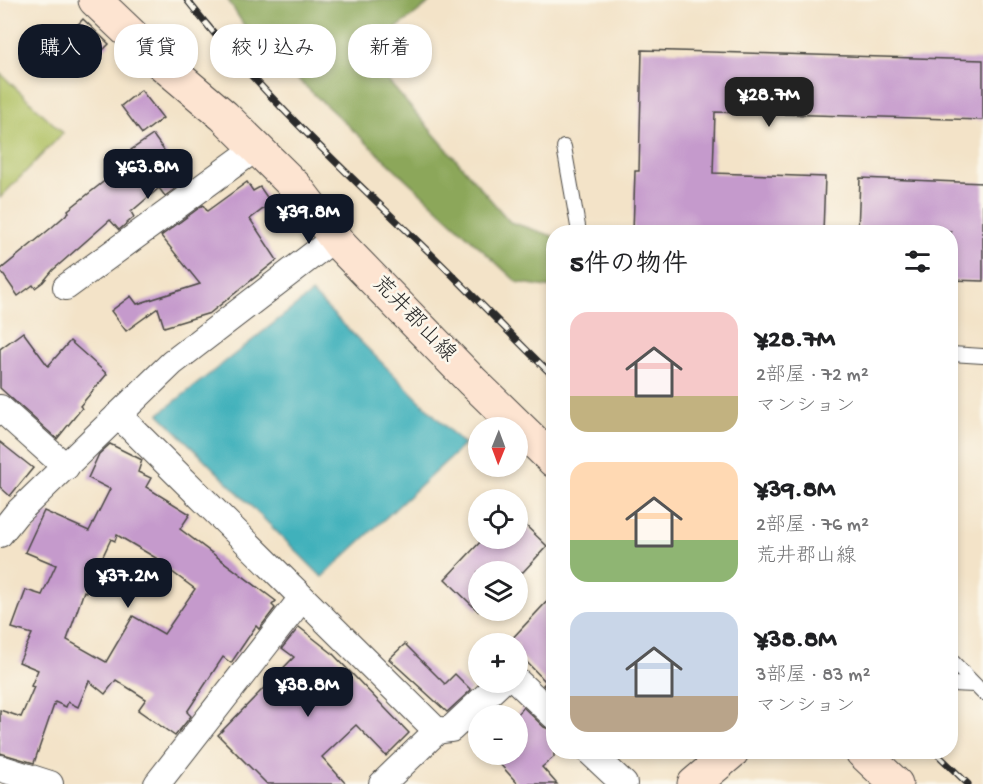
<!DOCTYPE html>
<html lang="ja">
<head>
<meta charset="utf-8">
<style>
  :root { --surface:#fff; --page:#f2f2f2; --text:#202124; --muted:#757577; --accent:#111827 }
  body { margin:0; font-family:"Gochi Hand","Klee One",sans-serif; background:var(--page); color:var(--text); height:100vh; display:flex; flex-direction:column; font-size:22px; white-space:nowrap }
  * { box-sizing:border-box; margin:0 }
  p { font-size:20px; color:var(--muted) }
  .icon { flex:none; width:33px; height:33px; fill:none; stroke:currentColor; stroke-width:2; stroke-linecap:round; stroke-linejoin:round }
  .map { position:relative; flex:1; overflow:hidden }
  .drawer { position:absolute; left:546px; top:225px; width:412px; height:534px; display:flex; flex-direction:column; background:var(--surface); border-radius:24px; box-shadow:0 3px 9px #0003 }
  .drawer>* { flex:none }
  .top-card { position:absolute; left:18px; top:24px; width:438px; height:54px; display:flex; gap:12px }
  .needle { width:39px; rotate:181deg }
  .fabs { position:absolute; left:468px; top:417px; display:grid; gap:12px }
  .fabs a { display:grid; place-items:center; width:60px; height:60px; border-radius:50%; background:var(--surface); box-shadow:0 3px 9px #0003; font-size:30px }
  .price { position:absolute; translate:-50% -51px; padding:0 14px; border-radius:12px; background:var(--accent); color:#fff; font-size:20px; line-height:39px; filter:drop-shadow(0 2px 3px #0008) }
  .price::after { content:''; position:absolute; left:50%; top:36px; width:18px; height:14px; margin-left:-9px; background:inherit; clip-path:polygon(0 0,100% 0,50% 100%) }
  .price.current { background:#222; color:#fff }
  ul { padding:0; list-style:none }
  li { display:flex; align-items:center; gap:18px; height:150px; padding:0 24px }
  li span { display:grid; place-items:center; flex:none; width:168px; height:120px; border-radius:18px; color:#555 }
  li>.icon { margin-inline-start:auto }
  span .icon { width:72px; height:72px; fill:#fffc; stroke-width:1 }
  li b { font-size:26px }
  h2 { display:flex; justify-content:space-between; align-items:center; height:72px; padding:0 24px; font-size:26px }
  .chip { padding:0 21px; border-radius:24px; background:var(--surface); box-shadow:0 3px 9px #0003; font-size:21px; line-height:54px }
  .chip.current { background:var(--accent); color:#fff }
  .map>svg:first-child { display:block }
</style>
</head>
<body>
<div class="map">
<svg width="983" height="784" viewBox="0 0 983 784">
  <rect width="100%" height="100%" fill="#fbf7ec"/>
  <filter id="ink" filterUnits="userSpaceOnUse"><feTurbulence type="fractalNoise" baseFrequency=".0167" numOctaves="2"/><feDisplacementMap in="SourceGraphic" scale="12" xChannelSelector="R" yChannelSelector="G"/><feConvolveMatrix kernelMatrix="1 2 1 2 8 2 1 2 1" color-interpolation-filters="sRGB"/></filter>
  <filter id="wash" filterUnits="userSpaceOnUse"><feTurbulence type="fractalNoise" baseFrequency=".008" numOctaves="4" result="noise"/><feDisplacementMap in="SourceGraphic" scale="24" xChannelSelector="R" yChannelSelector="G"/><feGaussianBlur stdDeviation="1.35" result="paint"/><feColorMatrix in="noise" values="0 0 0 0 0 0 0 0 0 0 0 0 0 0 0 0 0 1.4 0 .05"/><feComposite in="paint" operator="in"/></filter>
  <g filter="url(#wash)">
    <rect width="100%" height="100%" fill="#f3e3c8"/>
    <!-- green -->
    <path fill="#b0c164" stroke="#6e7648" stroke-width="1.5" d="M0 73 63 133 0 198Z"/>
    <!-- forest -->
    <path fill="#8ca75a" stroke="#5c6942" stroke-width="1.5" d="M228 0H433L364 53 510 222 553 236V288L517 282 250 35Z"/>
    <!-- water -->
    <path fill="#41b1bb" stroke="#366e73" stroke-width="1.5" d="M312 293 464 445 322 577 159 414Z"/>
    <g id="blocks">
      <!-- building -->
      <g fill="#c59acc" fill-rule="evenodd">
        <path d="M83 19 109 44 87 66 61 42Z"/>
        <path d="M642 50 983 60V120L715 112 713 173 825 177 823 232H633L635 171H639Z"/>
        <path d="M141 90 163 118 142 134 121 106Z"/>
        <path d="M153 135 186 181 165 196 159 188 131 212 134 217 119 230 110 220 53 270 43 282 35 288 33 285 18 296 0 270 51 228 69 212 68 210 136 156 131 150Z"/>
        <path d="M860 178 983 183V281L951 280V232H858Z"/>
        <path d="M247 182 253 191 260 187 271 203 250 219 277 260 210 313 164 327 158 308 126 331 111 311 131 296 137 304 200 284 161 236 203 205 207 211Z"/>
        <path d="M23 332 48 366 70 341 107 374 80 406 82 408 57 439 0 388V349Z"/>
        <path d="M0 442 33 468 10 496 0 487Z"/>
        <path d="M110 444 142 460 138 472 151 478 146 487 190 514 180 529 276 601 272 605 275 608 259 629 256 626 231 663 223 657 187 712 191 716 175 736 138 710 146 699 116 680 105 694 89 681 78 707 68 702 66 707 55 702 34 763 0 753V710L21 717 34 687 31 686 38 670 19 662 32 634 12 628 26 590 42 595 56 565 25 552 44 511 89 531 110 489 88 478 99 454ZM117 535 166 564 164 566 195 589 164 634 133 616 106 662 67 640 84 591 86 592 111 539 115 541Z"/>
        <path d="M518 518 547 546 523 572H478V611L445 579 484 538H518Z"/>
        <path d="M554 594V695L543 685 546 682 518 653V644L508 643Z"/>
        <path d="M299 627 332 653 409 733 386 756 356 725 322 757 346 784H267L218 735 294 657 282 648Z"/>
        <path d="M405 644 445 684 455 674 471 690 447 712 389 659Z"/>
        <path d="M523 707 544 727 554 731V757L542 767 557 784H518L499 763 508 754H518V713Z"/>
      </g>
    </g>
  </g>
  <g filter="url(#ink)">
    <use href="#blocks" fill-opacity="0" stroke="#494743" stroke-width="1.5"/>
    <g fill="none" stroke-linecap="round" stroke-linejoin="round">
      <!-- lane casing -->
      <g stroke="#494743" stroke-width="16">
        <g id="lane">
          <path d="M564 147 579 232"/>
          <path d="M951 354 983 356"/>
          <path d="M951 660 983 693"/>
          <path d="M951 684 975 685"/>
        </g>
      </g>
      <!-- street casing -->
      <g stroke="#494743" stroke-width="28">
        <g id="street">
          <path d="M66 287 256 148"/>
          <path d="M0 408 66 467"/>
          <path d="M118 415 437 731"/>
          <path d="M0 534 16 514 172 363 336 237"/>
          <path d="M518 682 554 716"/>
          <path d="M590 752 624 784"/>
          <path d="M0 768 50 784"/>
          <path d="M157 784 302 598"/>
          <path d="M382 784 437 731 451 729 501 682"/>
        </g>
      </g>
      <!-- secondary casing -->
      <g stroke="#494743" stroke-width="35">
        <g id="secondary">
          <path d="M95 0 160 62 224 116 296 187 341 246 472 381 554 461"/>
          <path d="M862 752 896 784"/>
          <path d="M694 784 732 752"/>
        </g>
      </g>
      <!-- lane -->
      <use href="#lane" stroke="#fff" stroke-width="14"/>
      <!-- street -->
      <use href="#street" stroke="#fff" stroke-width="26"/>
      <!-- secondary -->
      <use href="#secondary" stroke="#fde4d1" stroke-width="33"/>
      <!-- rail casing -->
      <g stroke="#2b2b2b" stroke-width="7">
        <g id="rail">
          <path d="M187 0C259 92 345 171 429 252 471 293 512 336 554 377"/>
          <path d="M935 752 968 784"/>
        </g>
      </g>
      <!-- rail -->
      <use href="#rail" stroke="#fbf7ec" stroke-width="4.5" stroke-dasharray="14" stroke-linecap="butt"/>
    </g>
  </g>
  <g text-anchor="middle" dominant-baseline="central" stroke-width="5" stroke-linejoin="round" paint-order="stroke">
    <!-- street labels -->
    <g font-size="22" fill="#2b2b2b" stroke="#fbf7ec">
      <text transform="translate(413 320) rotate(46)">荒井郡山線</text>
    </g>
  </g>
</svg>
<div class="fabs">
<a><svg class="needle" viewBox="-14 -14 28 28"><path d="M0-13l5 13h-10z" fill="#e53935"/><path d="M0 13l5-13h-10z" fill="#757577"/></svg></a>
<a><svg class="icon" aria-label="locate" viewBox="0 0 24 24"><circle cx="12" cy="12" r="6"/><path d="M12 2v4M12 18v4M2 12h4M18 12h4"/></svg></a>
<a><svg class="icon" aria-label="layers" viewBox="0 0 24 24"><path d="M12 4l9 5-9 5-9-5zM3 14l9 5 9-5"/></svg></a>
<a>+</a>
<a>−</a>
</div>
<b class="price current" style="left:769px;top:128px">¥28.7M</b>
<b class="price" style="left:148px;top:200px">¥63.8M</b>
<b class="price" style="left:309px;top:245px">¥39.8M</b>
<b class="price" style="left:128px;top:609px">¥37.2M</b>
<b class="price" style="left:308px;top:718px">¥38.8M</b>
<div class="top-card">
<a class="chip current">購入</a>
<a class="chip">賃貸</a>
<a class="chip">絞り込み</a>
<a class="chip">新着</a>
</div>
<section class="drawer">
<h2>5件の物件<svg class="icon" aria-label="filters" viewBox="0 0 24 24"><path d="M4 7h16M4 17h16"/><circle cx="9" cy="7" r="2"/><circle cx="15" cy="17" r="2"/></svg></h2>
<ul>
<li><span style="background:linear-gradient(#f6c9c9 70%,#c2b280 0)"><svg class="icon" aria-label="home" viewBox="0 0 24 24"><path d="M3 11l9-7 9 7M6 9v11h12V9"/></svg></span><div><b>¥28.7M</b><p>2部屋 · 72 m²</p><p>マンション</p></div></li>
<li><span style="background:linear-gradient(#ffd9b3 65%,#8fb573 0)"><svg class="icon" aria-label="home" viewBox="0 0 24 24"><path d="M3 11l9-7 9 7M6 9v11h12V9"/></svg></span><div><b>¥39.8M</b><p>2部屋 · 76 m²</p><p>荒井郡山線</p></div></li>
<li><span style="background:linear-gradient(#c9d6e8 70%,#b9a48a 0)"><svg class="icon" aria-label="home" viewBox="0 0 24 24"><path d="M3 11l9-7 9 7M6 9v11h12V9"/></svg></span><div><b>¥38.8M</b><p>3部屋 · 83 m²</p><p>マンション</p></div></li>
</ul>
</section>
</div>
</body>
</html>
